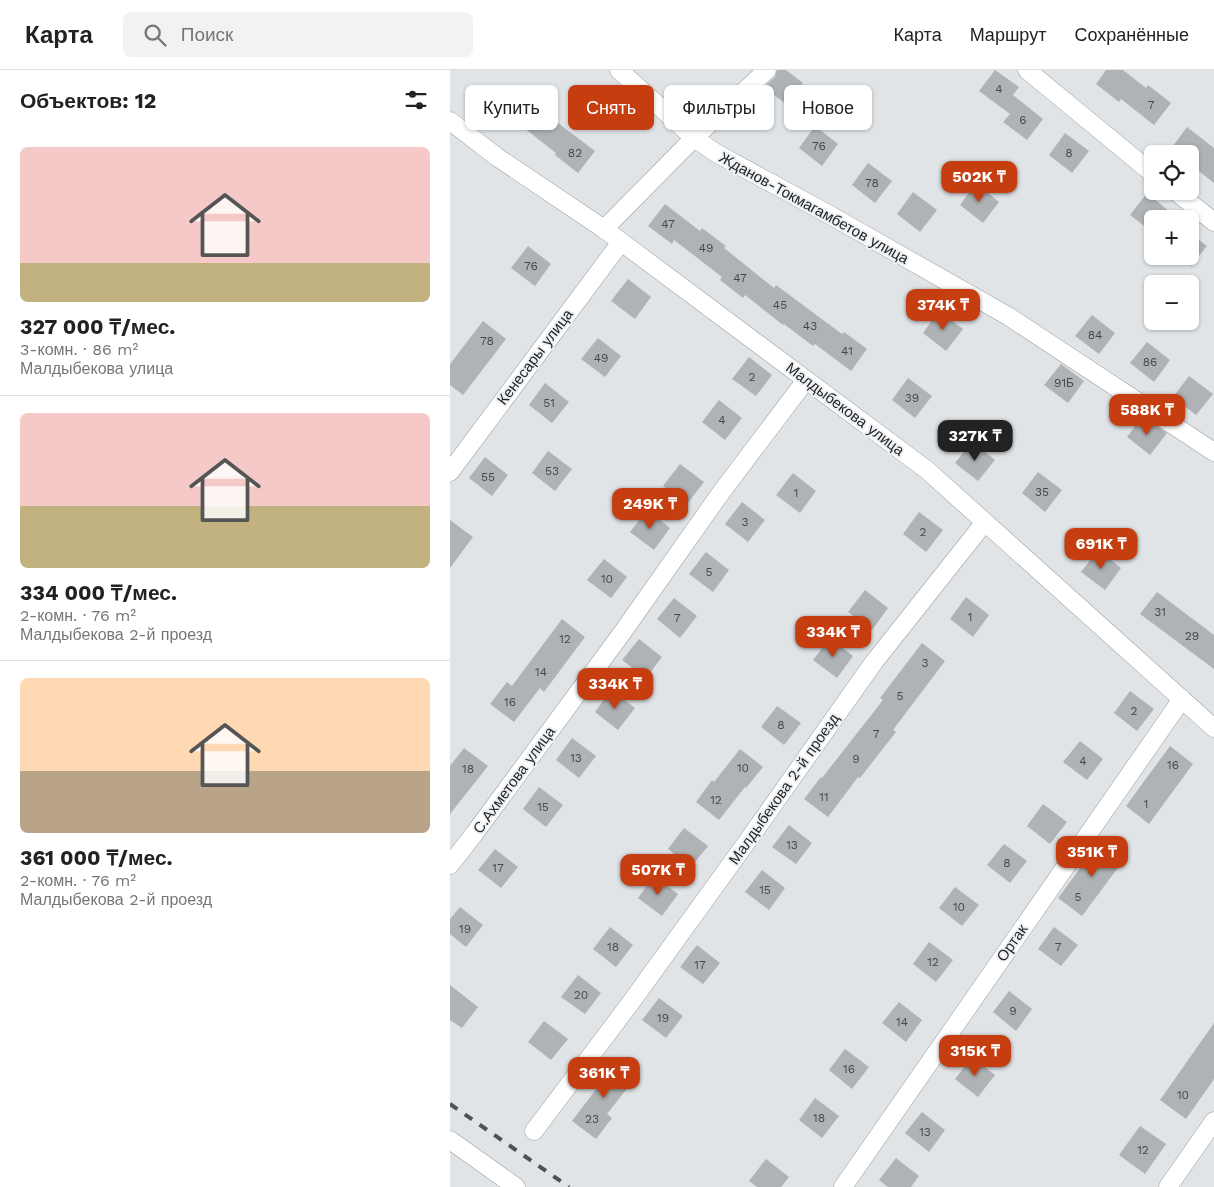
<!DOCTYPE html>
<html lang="ru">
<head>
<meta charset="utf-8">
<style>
  :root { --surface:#fff; --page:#f2f2f2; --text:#222; --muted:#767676; --line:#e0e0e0; --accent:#c63d10 }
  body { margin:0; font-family:"Work Sans",sans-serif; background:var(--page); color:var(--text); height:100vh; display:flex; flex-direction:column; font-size:19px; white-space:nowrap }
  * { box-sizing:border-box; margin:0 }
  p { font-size:16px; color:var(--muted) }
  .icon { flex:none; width:28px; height:28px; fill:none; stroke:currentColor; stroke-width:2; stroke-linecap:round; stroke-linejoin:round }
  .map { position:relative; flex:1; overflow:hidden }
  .panel { display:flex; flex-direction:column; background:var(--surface); width:450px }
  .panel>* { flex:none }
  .banner { position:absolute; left:15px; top:15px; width:475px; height:45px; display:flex; gap:10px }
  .fabs { position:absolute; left:694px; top:75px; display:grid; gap:10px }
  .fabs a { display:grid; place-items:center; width:55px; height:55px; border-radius:8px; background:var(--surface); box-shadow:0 1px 4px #0004; font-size:25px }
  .price { position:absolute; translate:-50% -42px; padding:0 11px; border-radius:10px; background:var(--accent); color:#fff; font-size:16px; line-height:32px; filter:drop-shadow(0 1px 2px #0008) }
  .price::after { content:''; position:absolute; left:50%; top:30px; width:15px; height:11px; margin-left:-8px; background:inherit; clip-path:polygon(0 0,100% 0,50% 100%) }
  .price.on { background:#222; color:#fff }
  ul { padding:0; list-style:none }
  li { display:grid; align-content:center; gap:10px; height:265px; padding:0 20px }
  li+li { border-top:1px solid var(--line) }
  li span { display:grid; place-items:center; height:155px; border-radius:8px; color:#555 }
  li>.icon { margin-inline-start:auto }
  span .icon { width:90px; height:90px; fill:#fffc; stroke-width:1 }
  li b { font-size:21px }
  h2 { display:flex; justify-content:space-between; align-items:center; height:60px; padding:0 20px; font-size:21px }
  .tag { padding:0 18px; border-radius:8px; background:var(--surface); box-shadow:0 1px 4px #0004; font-size:18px; line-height:45px }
  .tag.on { background:var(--accent); color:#fff }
  header { display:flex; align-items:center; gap:30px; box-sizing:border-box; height:70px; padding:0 25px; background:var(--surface); border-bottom:1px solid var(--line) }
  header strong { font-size:24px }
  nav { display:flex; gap:28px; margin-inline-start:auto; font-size:18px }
  .search { width:350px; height:45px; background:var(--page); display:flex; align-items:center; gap:12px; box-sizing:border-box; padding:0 18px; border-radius:8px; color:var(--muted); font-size:19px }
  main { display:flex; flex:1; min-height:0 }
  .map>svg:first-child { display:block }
</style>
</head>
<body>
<header>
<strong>Карта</strong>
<div class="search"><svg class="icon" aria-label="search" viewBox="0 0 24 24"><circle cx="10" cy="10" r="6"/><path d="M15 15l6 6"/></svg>Поиск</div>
<nav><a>Карта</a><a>Маршрут</a><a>Сохранённые</a></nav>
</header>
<main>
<section class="panel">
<h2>Объектов: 12<svg class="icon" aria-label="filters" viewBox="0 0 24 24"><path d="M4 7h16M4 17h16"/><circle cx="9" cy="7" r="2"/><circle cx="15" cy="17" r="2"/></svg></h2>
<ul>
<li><span style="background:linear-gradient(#f6c9c9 75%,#c2b280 0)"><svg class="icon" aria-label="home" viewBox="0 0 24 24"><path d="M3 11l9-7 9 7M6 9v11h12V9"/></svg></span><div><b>327 000 ₸/мес.</b><p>3-комн. · 86 m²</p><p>Малдыбекова улица</p></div></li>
<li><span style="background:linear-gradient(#f6c9c9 60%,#c2b280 0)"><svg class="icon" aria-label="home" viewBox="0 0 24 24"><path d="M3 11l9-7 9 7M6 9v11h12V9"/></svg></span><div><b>334 000 ₸/мес.</b><p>2-комн. · 76 m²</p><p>Малдыбекова 2-й проезд</p></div></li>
<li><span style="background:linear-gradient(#ffd9b3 60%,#b9a48a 0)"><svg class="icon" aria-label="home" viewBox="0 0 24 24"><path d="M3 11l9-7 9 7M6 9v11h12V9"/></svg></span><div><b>361 000 ₸/мес.</b><p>2-комн. · 76 m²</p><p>Малдыбекова 2-й проезд</p></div></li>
</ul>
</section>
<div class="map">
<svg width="764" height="1117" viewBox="0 0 764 1117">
  <rect width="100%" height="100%" fill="#e1e4e7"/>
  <!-- building -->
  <g fill="#b0b3b5">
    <path d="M327 0H336L353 13 337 35 314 17 325 7Z"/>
    <path d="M545 0 569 17 563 25 593 49 577 70 553 52 560 44 529 21Z"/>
    <path d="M656 0H673L696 18 698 15 721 33 704 55 671 29 669 32 646 14Z"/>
    <path d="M82 29 105 47 104 50 145 81 128 103 105 85 106 83 65 51Z"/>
    <path d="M365 56 388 74 372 96 349 78Z"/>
    <path d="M737 57 764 78V113L740 94V84H717Z"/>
    <path d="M615 63 639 81 622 103 599 85Z"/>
    <path d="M418 93 442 111 425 133 402 115Z"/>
    <path d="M526 113 549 132 533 153 510 135Z"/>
    <path d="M463 122 487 140 470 162 447 144Z"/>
    <path d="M697 123 720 142 715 149H702V162L680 145Z"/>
    <path d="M215 134 250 161 252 158 276 176 274 178 324 218 326 215 392 264 394 262 417 279 401 301 365 274 363 276 334 254 333 255 295 225 293 228 270 210 272 207 224 170 222 174 198 156Z"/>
    <path d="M740 163 757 176 740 197Z"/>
    <path d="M78 176 101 194 85 216 61 198Z"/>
    <path d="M178 209 201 227 185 249 161 231Z"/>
    <path d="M489 241 513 259 496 281 473 263Z"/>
    <path d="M642 245 665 263 649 284 625 266Z"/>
    <path d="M33 251 56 269 13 325 0 315V294Z"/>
    <path d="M148 268 171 286 155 307 131 289Z"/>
    <path d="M697 272 720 290 704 312 680 293Z"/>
    <path d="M299 287 322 305 306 326 282 309Z"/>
    <path d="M611 294 634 311 618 333 594 315Z"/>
    <path d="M739 306 763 324 746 345 723 327Z"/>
    <path d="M458 308 482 326 465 348 442 330Z"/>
    <path d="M95 313 119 332 102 353 79 335Z"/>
    <path d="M269 330 292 348 275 370 252 352Z"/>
    <path d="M692 347 717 363 700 385 677 367Z"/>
    <path d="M522 372 545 390 528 411 505 393Z"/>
    <path d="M98 381 122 399 105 421 82 403Z"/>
    <path d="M35 387 58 405 42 426 19 408Z"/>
    <path d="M230 394 254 412 237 434 213 416Z"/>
    <path d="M588 402 612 420 595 442 572 423Z"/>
    <path d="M343 403 366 421 350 443 326 425Z"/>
    <path d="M292 432 315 450 298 472 275 454Z"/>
    <path d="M197 440 220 458 204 480 180 462Z"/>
    <path d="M469 442 493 460 476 482 453 464Z"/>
    <path d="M0 450 23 467 0 498Z"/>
    <path d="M648 480 671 498 655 520 631 502Z"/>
    <path d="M256 482 279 500 263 522 239 504Z"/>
    <path d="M154 489 177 507 161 528 137 510Z"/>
    <path d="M415 520 438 538 422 560 398 542Z"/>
    <path d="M707 522 764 565V599L690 544Z"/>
    <path d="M516 527 539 545 523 567 500 549Z"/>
    <path d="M224 528 247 546 230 568 207 549Z"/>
    <path d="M112 549 135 567 94 622 90 618 64 652 40 634 57 612 62 616Z"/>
    <path d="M380 568 403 586 387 608 363 590Z"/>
    <path d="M189 569 212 587 196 608 172 590Z"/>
    <path d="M472 573 495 591 443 660 446 662 410 708 408 707 378 747 354 729 371 707 372 708 433 630 430 628Z"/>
    <path d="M161 620 185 638 168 660 145 642Z"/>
    <path d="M680 621 704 639 687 661 664 643Z"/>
    <path d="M327 636 351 653 334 675 311 657Z"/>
    <path d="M122 668 146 686 129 708 106 690Z"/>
    <path d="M630 671 653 689 637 710 613 692Z"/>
    <path d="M720 676 743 694 699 754 676 736Z"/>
    <path d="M14 678 38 696 0 744V696Z"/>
    <path d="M290 679 313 697 296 718 295 717 269 750 246 732 262 710 264 712Z"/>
    <path d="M89 717 113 735 96 757 73 739Z"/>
    <path d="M593 734 617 752 600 774 577 756Z"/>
    <path d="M339 755 362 773 346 794 322 777Z"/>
    <path d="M234 758 258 776 241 797 218 779Z"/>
    <path d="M652 769 676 787 632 846 608 828Z"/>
    <path d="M554 774 577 791 560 813 537 795Z"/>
    <path d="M45 779 68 797 51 818 28 800Z"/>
    <path d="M312 800 335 818 319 840 295 822Z"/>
    <path d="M204 806 228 824 212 846 188 828Z"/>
    <path d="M505 817 529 835 512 856 489 838Z"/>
    <path d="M10 837 33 855 16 877 0 864V849Z"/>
    <path d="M160 857 183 875 166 897 143 879Z"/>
    <path d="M604 857 628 875 611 896 588 879Z"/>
    <path d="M479 872 503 890 486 912 463 894Z"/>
    <path d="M247 875 270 893 253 914 230 897Z"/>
    <path d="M128 905 151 923 135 944 111 927Z"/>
    <path d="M0 915 28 937 12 958 0 950Z"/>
    <path d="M559 921 582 939 566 961 543 942Z"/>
    <path d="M209 928 233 946 216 968 192 950Z"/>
    <path d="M449 932 472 950 456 972 432 953Z"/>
    <path d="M94 951 118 969 101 990 78 972Z"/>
    <path d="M764 953V1009L736 1049 710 1030Z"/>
    <path d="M395 979 419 997 402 1019 379 1000Z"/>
    <path d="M522 987 545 1005 528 1027 505 1009Z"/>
    <path d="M162 989 186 1007 157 1044 162 1048 146 1069 122 1051 150 1014 145 1011Z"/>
    <path d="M365 1028 389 1046 372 1068 349 1050Z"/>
    <path d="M472 1042 495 1060 479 1082 455 1063Z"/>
    <path d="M690 1056 716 1074 695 1104 669 1085Z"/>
    <path d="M446 1088 469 1106 461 1117H438L429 1110Z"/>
    <path d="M316 1089 339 1107 331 1117H307L299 1111Z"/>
  </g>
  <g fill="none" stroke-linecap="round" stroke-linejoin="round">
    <!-- street casing -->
    <g stroke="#9c9fa1" stroke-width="19">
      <g id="street">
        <path d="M169 0 244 68 266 83 378 144 558 246 764 382"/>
        <path d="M577 0 702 103"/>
        <path d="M0 51 47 87 154 159 477 400 764 658"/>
        <path d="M725 121 764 152"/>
        <path d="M154 159 244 68 317 0"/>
        <path d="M0 402 171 172"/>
        <path d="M0 795 24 764 172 563 270 424 356 310"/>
        <path d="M84 1061 179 935 299 769 424 592 535 452"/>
        <path d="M0 1070 66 1117"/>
        <path d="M393 1117 732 629"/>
        <path d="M718 1117 764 1051"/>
      </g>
    </g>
    <!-- street -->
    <use href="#street" stroke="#fff" stroke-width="18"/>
    <!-- rail -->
    <path stroke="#4f5152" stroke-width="4" stroke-dasharray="9 9" stroke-linecap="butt" d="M0 1034 119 1117"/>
  </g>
  <g text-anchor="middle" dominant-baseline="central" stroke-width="4" stroke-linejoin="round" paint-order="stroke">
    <!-- number labels -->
    <g font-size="12" fill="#47484a">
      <text x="549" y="19">4</text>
      <text x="701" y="35">7</text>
      <text x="573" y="50">6</text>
      <text x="369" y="76">76</text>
      <text x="125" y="83">82</text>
      <text x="619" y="83">8</text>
      <text x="422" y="113">78</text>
      <text x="218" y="154">47</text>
      <text x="256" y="178">49</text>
      <text x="81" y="196">76</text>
      <text x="290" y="208">47</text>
      <text x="330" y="235">45</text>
      <text x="360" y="256">43</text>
      <text x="645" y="265">84</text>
      <text x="37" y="271">78</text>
      <text x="397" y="281">41</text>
      <text x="151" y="288">49</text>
      <text x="700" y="292">86</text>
      <text x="302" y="307">2</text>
      <text x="614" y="313">91Б</text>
      <text x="462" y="328">39</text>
      <text x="99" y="333">51</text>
      <text x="272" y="350">4</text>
      <text x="102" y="401">53</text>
      <text x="38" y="407">55</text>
      <text x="592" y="422">35</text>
      <text x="346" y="423">1</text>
      <text x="295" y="452">3</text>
      <text x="473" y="462">2</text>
      <text x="259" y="502">5</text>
      <text x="157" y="509">10</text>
      <text x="710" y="542">31</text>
      <text x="520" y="547">1</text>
      <text x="227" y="548">7</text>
      <text x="742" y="566">29</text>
      <text x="115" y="569">12</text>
      <text x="475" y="593">3</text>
      <text x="91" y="602">14</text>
      <text x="450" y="626">5</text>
      <text x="60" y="632">16</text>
      <text x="684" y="641">2</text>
      <text x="331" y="655">8</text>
      <text x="426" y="664">7</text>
      <text x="126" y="688">13</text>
      <text x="406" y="689">9</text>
      <text x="633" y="691">4</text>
      <text x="723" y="695">16</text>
      <text x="293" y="698">10</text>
      <text x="18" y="699">18</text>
      <text x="374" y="727">11</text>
      <text x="266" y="730">12</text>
      <text x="696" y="734">1</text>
      <text x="93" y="737">15</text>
      <text x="342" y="775">13</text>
      <text x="557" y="793">8</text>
      <text x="48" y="798">17</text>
      <text x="315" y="820">15</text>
      <text x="628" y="827">5</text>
      <text x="509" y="837">10</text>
      <text x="15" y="859">19</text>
      <text x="163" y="877">18</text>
      <text x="608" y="877">7</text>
      <text x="483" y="892">12</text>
      <text x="250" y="895">17</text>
      <text x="131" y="925">20</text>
      <text x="563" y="941">9</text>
      <text x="213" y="948">19</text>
      <text x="452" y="952">14</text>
      <text x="399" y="999">16</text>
      <text x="733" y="1025">10</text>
      <text x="369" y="1048">18</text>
      <text x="142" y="1049">23</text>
      <text x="475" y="1062">13</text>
      <text x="693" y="1080">12</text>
    </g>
    <!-- street labels -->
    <g font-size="15" fill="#242526" stroke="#eef1f4">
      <text transform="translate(364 138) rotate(29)">Жданов-Токмагамбетов улица</text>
      <text transform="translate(85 287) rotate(-53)">Кенесары улица</text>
      <text transform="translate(395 339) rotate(37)">Малдыбекова улица</text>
      <text transform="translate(64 710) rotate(-54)">С.Ахметова улица</text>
      <text transform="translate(334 719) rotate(-55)">Малдыбекова 2-й проезд</text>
      <text transform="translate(562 873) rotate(-55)">Ортак</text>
    </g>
  </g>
</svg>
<div class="fabs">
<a><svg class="icon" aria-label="locate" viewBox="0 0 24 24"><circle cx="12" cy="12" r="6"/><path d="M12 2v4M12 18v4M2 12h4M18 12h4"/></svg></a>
<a>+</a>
<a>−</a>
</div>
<b class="price" style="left:529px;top:133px">502K ₸</b>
<b class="price" style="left:493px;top:261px">374K ₸</b>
<b class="price" style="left:697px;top:366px">588K ₸</b>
<b class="price on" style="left:525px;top:392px">327K ₸</b>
<b class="price" style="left:200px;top:460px">249K ₸</b>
<b class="price" style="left:651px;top:500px">691K ₸</b>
<b class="price" style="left:383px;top:588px">334K ₸</b>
<b class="price" style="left:165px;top:640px">334K ₸</b>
<b class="price" style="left:642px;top:808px">351K ₸</b>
<b class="price" style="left:208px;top:826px">507K ₸</b>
<b class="price" style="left:525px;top:1007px">315K ₸</b>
<b class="price" style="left:154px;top:1029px">361K ₸</b>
<div class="banner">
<a class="tag">Купить</a>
<a class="tag on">Снять</a>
<a class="tag">Фильтры</a>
<a class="tag">Новое</a>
</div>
</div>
</main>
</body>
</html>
